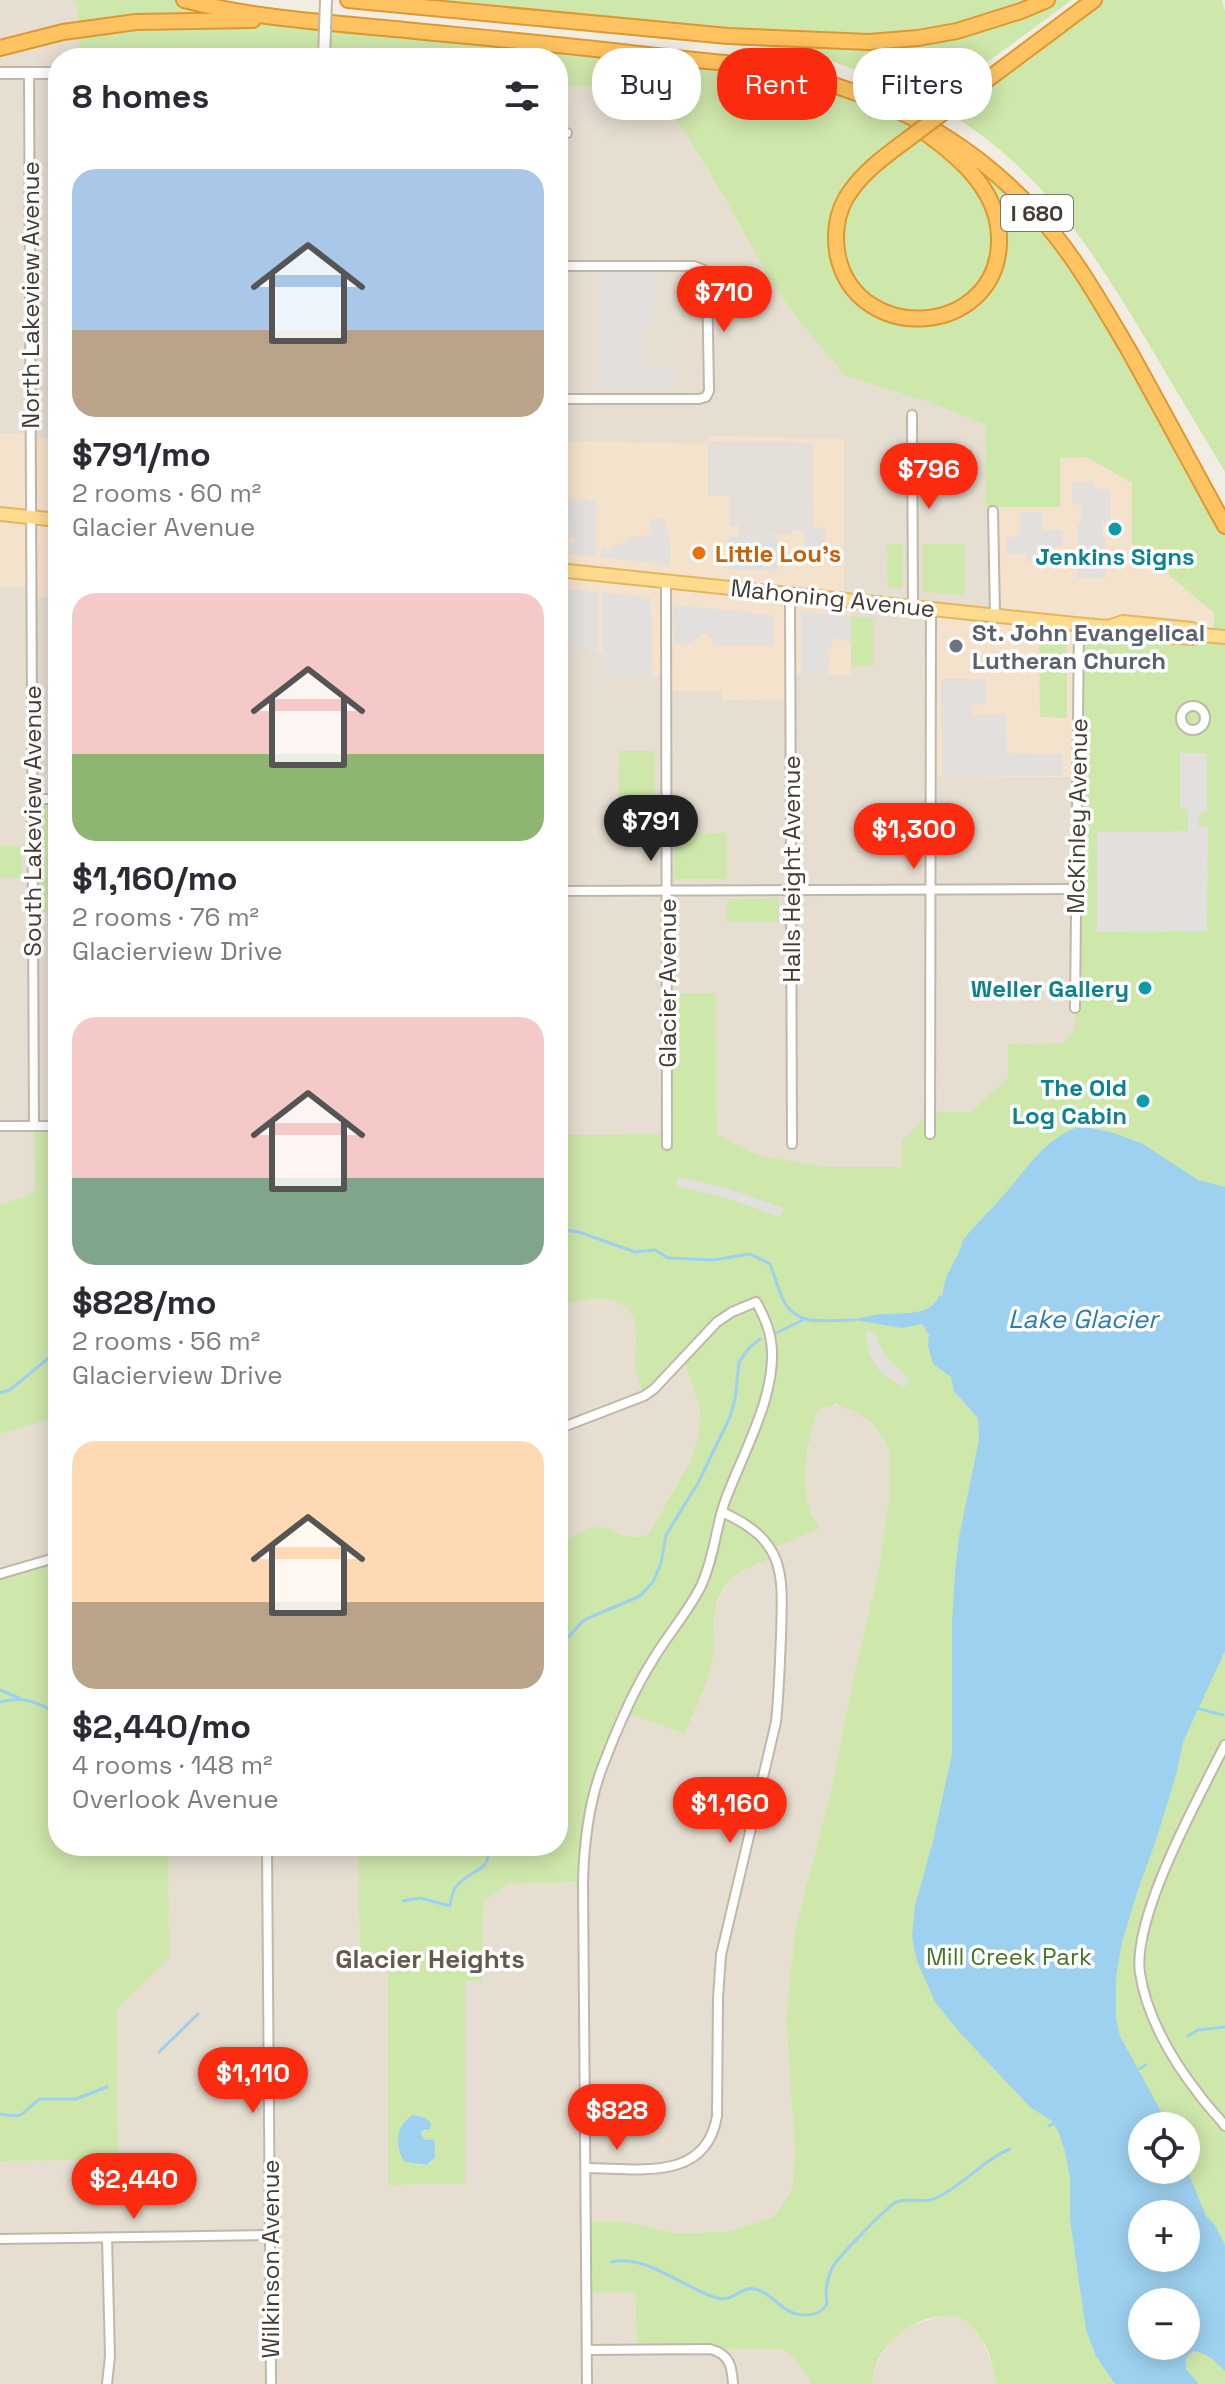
<!DOCTYPE html>
<html lang="en">
<head>
<meta charset="utf-8">
<style>
  :root { --surface:#fff; --page:#f2f2f3; --text:#2b2b33; --muted:#7c7c81; --accent:#fb2b10 }
  body { margin:0; font-family:"Space Grotesk",sans-serif; background:var(--page); color:var(--text); height:100vh; display:flex; flex-direction:column; font-size:30px; white-space:nowrap }
  * { box-sizing:border-box; margin:0 }
  p { font-size:26px; color:var(--muted) }
  .icon { flex:none; width:44px; height:44px; fill:none; stroke:currentColor; stroke-width:2; stroke-linecap:round; stroke-linejoin:round }
  .map { position:relative; flex:1; overflow:hidden }
  .side { position:absolute; left:48px; top:48px; width:520px; height:1808px; display:flex; flex-direction:column; background:var(--surface); border-radius:32px; box-shadow:0 4px 20px #0003 }
  .side>* { flex:none }
  .guide { position:absolute; left:592px; top:48px; width:512px; height:72px; display:flex; gap:16px }
  .controls { position:absolute; left:1128px; top:2112px; display:grid; gap:16px }
  .controls a { display:grid; place-items:center; width:72px; height:72px; border-radius:50%; background:var(--surface); box-shadow:0 4px 20px #0003; font-size:40px }
  .price { position:absolute; translate:-50% -68px; padding:0 18px; border-radius:28px; background:var(--accent); color:#fff; font-size:26px; line-height:52px; filter:drop-shadow(0 2px 4px #0008) }
  .price::after { content:''; position:absolute; left:50%; top:48px; width:24px; height:18px; margin-left:-12px; background:inherit; clip-path:polygon(0 0,100% 0,50% 100%) }
  .price.on { background:#222; color:#fff }
  ul { padding:0; list-style:none }
  li { display:grid; align-content:center; gap:16px; height:424px; padding:0 24px }
  li span { display:grid; place-items:center; height:248px; border-radius:24px; color:#555 }
  li>.icon { margin-inline-start:auto }
  span .icon { width:144px; height:144px; fill:#fffc; stroke-width:1 }
  li b { font-size:34px }
  h2 { display:flex; justify-content:space-between; align-items:center; height:96px; padding:0 24px; font-size:34px }
  .chip { padding:0 28px; border-radius:32px; background:var(--surface); box-shadow:0 4px 20px #0003; font-size:28px; line-height:72px }
  .chip.on { background:var(--accent); color:#fff }
  .map>svg:first-child { display:block }
</style>
</head>
<body>
<div class="map">
<svg width="1225" height="2384" viewBox="0 0 1225 2384">
  <rect width="100%" height="100%" fill="#f2ede3"/>
  <!-- residential -->
  <g fill="#e6ded1">
    <path d="M0 0H70L77 3 80 58H58V438H30V435L0 434Z"/>
    <path d="M558 84 650 93 683 129 730 207 769 279 805 328 845 376 926 401 986 425 985 507H993L995 615 942 776 1077 777 1075 1028 1051 1061 902 1167H826L758 1155 717 1134 715 993H667V1134L558 1135V647L603 653V677H666L667 690 722 691V700L790 674 844 599V439L709 436 708 444 558 442Z"/>
    <path d="M0 587H31V597H58V799L33 912H58V1126H34L35 1192 0 1205Z"/>
    <path d="M586 1299 616 1300 639 1311 682 1359 700 1409 698 1438 689 1464 648 1535 636 1537 621 1535 608 1528 558 1545V1305Z"/>
    <path d="M828 1404 843 1406 858 1413 873 1424 882 1436 889 1449V1498L879 1568 853 1680 831 1790 795 1930 786 2017 795 2153 792 2190 774 2217 726 2232 674 2233 627 2222 635 2292 637 2350 783 2349 797 2359 808 2374 811 2384H0V2161L118 2160 116 1846H358L360 1962H388L389 2185 465 2184V1981L482 1980V1901L509 1884 583 1882 590 1808 626 1713 685 1734 713 1660 715 1610 721 1594 731 1579 745 1568 775 1556 769 1546 820 1528 812 1515 807 1499 805 1477 811 1426 815 1415 820 1408Z"/>
    <path d="M58 1417V1557L0 1574V1434Z"/>
    <path d="M941 2316H953L965 2320 980 2335 994 2370 996 2384H872V2377L881 2356 893 2338 909 2326Z"/>
  </g>
  <!-- commercial -->
  <g fill="#f5e2cd">
    <path d="M0 434 30 435 31 438H58V597H31L30 587H0Z"/>
    <path d="M708 436 844 439V599L851 600V675L791 674 790 701 722 700 721 691 666 690V677H603L602 653 558 647V442L707 444Z"/>
    <path d="M1060 457H1086L1132 483 1133 544 1214 613 1213 636 1077 777 931 776V608L995 615 993 507Z"/>
  </g>
  <!-- industrial -->
  <path fill="#e3ded8" d="M708 441 813 443V501L793 500 792 534 739 537V526H729V496H708Z"/>
  <!-- green -->
  <g fill="#cee7ab" fill-rule="evenodd">
    <path d="M70 0H184L808 78 945 134 1068 252 1225 526V2384H996C994 2362 983 2330 962 2319 952 2314 942 2316 931 2318 901 2325 874 2352 872 2384H811C805 2368 796 2359 783 2349L637 2350 635 2292 587 2293 586 2222H627L674 2233 726 2232 774 2217 792 2190 795 2153 786 2017 795 1930 831 1790 853 1680 879 1568 889 1498V1449L882 1436 873 1424 858 1413 836 1404 820 1408 815 1415 808 1447 805 1477 807 1499 812 1515 820 1528 772 1549 775 1557C746 1567 720 1577 715 1613 713 1627 715 1642 713 1657 710 1679 693 1712 685 1734L626 1713 594 1792 583 1882 509 1884 483 1901 482 1981H465V2184L388 2185V1963L360 1962 358 1846H558V1545L591 1527 608 1528 621 1535 636 1537 648 1535 689 1464 698 1438 700 1409 683 1360 644 1396C641 1388 638 1380 636 1372 634 1357 637 1342 636 1328 631 1288 584 1300 558 1305V1135L667 1134V993H716L717 1134 758 1155 826 1167H902V1141L930 1112H971L1008 1078V1044L1064 1043 1075 1028 1079 624 1213 636 1214 613 1132 544V483L1086 457 1060 458V507H985L986 425 926 401 845 376 805 328 769 279 730 207 683 129 650 93 558 84V58H80L77 3ZM425 2118 426 2131H422L421 2137 425 2140 433 2139C438 2149 435 2155 430 2164L424 2165 405 2162ZM1142 2126H1186V2170H1142ZM1142 2214H1186V2258H1142ZM1142 2302H1186V2346H1142Z"/>
    <path d="M348 0H1072L931 103 871 75 828 60 728 36Z"/>
    <path d="M1094 0H1222L1225 11V472C1198 427 1171 382 1144 336 1089 245 1039 167 945 111Z"/>
    <path d="M887 544H903V586L900 589 888 587Z"/>
    <path d="M922 544H965V592L962 595 925 592 922 589Z"/>
    <path d="M851 616 873 619V666H851Z"/>
    <path d="M1039 635 1062 639 1067 643V718L1040 717Z"/>
    <path d="M619 751H655L654 812H618Z"/>
    <rect x="32" y="799" width="26" height="113"/>
    <rect x="674" y="833" width="53" height="46"/>
    <rect x="0" y="846" width="22" height="32"/>
    <path d="M779 898V922H727V899Z"/>
    <path d="M34 1126H58V1417L0 1434V1205L35 1192Z"/>
    <path d="M58 1557V1846H141V1856H168L169 1958 117 2009 118 2160 0 2161V1575Z"/>
  </g>
  <!-- parking -->
  <g fill="#e2dfdc">
    <path d="M599 273H658L653 299V325L642 328V368H674V389H599Z"/>
    <path d="M1072 482H1093L1094 488 1110 491V521L1102 522V537H1105V578H1077V523L1081 522V505L1072 504Z"/>
    <path d="M561 499 596 500V557L569 554V545L574 544 575 538H568L569 522 563 521V516H560Z"/>
    <path d="M793 499 813 501V527L825 528V552L806 554 804 531 792 530Z"/>
    <path d="M1043 512V530H1063V547H1037L1035 562H1027L1026 554H1006V537H1020V513Z"/>
    <path d="M664 518 670 544V565L600 557 601 550 605 547 607 551 631 538 652 534 649 520Z"/>
    <path d="M777 536V571L728 569 729 537Z"/>
    <path d="M558 588 599 592V653L558 647Z"/>
    <path d="M602 592 651 598 652 677H603Z"/>
    <path d="M673 605 773 615 774 645H713V639L709 638 708 634H700V638H694V643H674Z"/>
    <path d="M801 611 851 616V643L836 637 826 655 830 658 827 674H801Z"/>
    <path d="M941 679H985L986 704 972 705V715H1006L1007 753 1063 754V776H942Z"/>
    <path d="M1180 753H1207V812L1199 813 1198 826 1208 827 1207 931 1097 932V832L1188 831V810L1180 808Z"/>
    <path d="M678 1177 727 1188 784 1208 780 1217 724 1197 676 1186Z"/>
    <path d="M866 1332H875L880 1347 887 1358 910 1381 904 1387 885 1376 878 1369 869 1354Z"/>
  </g>
  <!-- water -->
  <g fill="#9ed1f0" fill-rule="evenodd">
    <path d="M1075 1128H1091L1114 1133 1143 1144 1198 1180 1225 1187V1651L1183 1742 1176 1775 1157 1837 1137 1893 1122 1942 1116 1978V2019L1120 2036 1169 2126H1142V2170H1186V2167L1206 2216 1215 2225 1225 2245V2371C1216 2362 1207 2352 1193 2351L1186 2358V2369L1199 2384H1115L1096 2356 1086 2330 1070 2219V2178L1065 2151 1058 2131 1052 2121 1030 2107 961 2034 935 2002 917 1961 912 1937 915 1906 933 1841 952 1754V1622L955 1572 959 1537 979 1440 978 1418 954 1391 951 1377 933 1364 928 1346 929 1335 922 1324 902 1328 854 1320C864 1317 876 1314 887 1314 907 1313 931 1315 939 1296L943 1295C943 1275 956 1263 962 1244L961 1243C973 1226 989 1212 1003 1196 1026 1170 1042 1142 1075 1128ZM1186 2214V2258H1142V2214ZM1186 2302V2346H1142V2302Z"/>
    <path d="M413 2115 425 2118 431 2123 430 2129 422 2131 421 2134 425 2140 433 2139 435 2142V2157L427 2165 405 2162C394 2146 396 2125 413 2115Z"/>
  </g>
  <g fill="none" stroke-linecap="round" stroke-linejoin="round">
    <!-- stream -->
    <g stroke="#9ed1f0" stroke-width="3">
      <path d="M558 1229 579 1232 635 1252 655 1250 668 1258 713 1260 750 1254 770 1264C774 1274 777 1285 781 1295 795 1330 825 1319 855 1320"/>
      <path d="M774 1334 803 1320"/>
      <path d="M0 1393 10 1390 58 1350"/>
      <path d="M558 1648 584 1620 640 1596 653 1582 661 1563 666 1535 698 1483 730 1417 735 1399 739 1362 750 1347 760 1339"/>
      <path d="M0 1690 19 1698"/>
      <path d="M0 1702C22 1695 40 1703 58 1714"/>
      <path d="M1200 1709 1223 1715"/>
      <path d="M403 1901 420 1898 450 1906C453 1879 465 1880 485 1865L492 1846"/>
      <path d="M1188 2036 1198 2030 1225 2027"/>
      <path d="M159 2052 198 2014"/>
      <path d="M1139 2069 1146 2065"/>
      <path d="M0 2114C26 2120 22 2111 40 2099H76L107 2087"/>
      <path d="M1049 2126 1054 2123"/>
      <path d="M612 2262C648 2254 686 2290 717 2298 734 2303 740 2284 758 2290 777 2297 784 2316 806 2315 816 2315 822 2312 827 2304 825 2292 826 2281 832 2268 836 2259 888 2206 896 2202 911 2196 924 2205 938 2197 965 2184 983 2160 1010 2149"/>
    </g>
    <!-- minor casing -->
    <g stroke="#c0b7a9" stroke-width="12">
      <g id="minor">
        <path d="M29 73 34 1126"/>
        <path d="M558 133H567"/>
        <path d="M558 266H694L704 270 707 275 709 391 706 397 699 399H558"/>
        <path d="M912 415 913 606"/>
        <path d="M993 511 995 615"/>
        <path d="M666 581 667 1145"/>
        <path d="M790 594 792 1144"/>
        <circle cx="1193" cy="718" r="12"/>
        <path d="M32 799H58"/>
        <path d="M558 891 1076 889"/>
        <path d="M1075 1008 1079 624"/>
        <path d="M0 1126H58"/>
        <path d="M930 1134 931 608"/>
        <path d="M558 1429 644 1396 654 1389 717 1322 732 1312 756 1302C763 1314 769 1327 771 1341 779 1393 741 1456 724 1504 715 1532 714 1558 701 1586 688 1612 669 1633 654 1658 632 1692 616 1731 602 1768 588 1805 584 1843 583 1882L587 2384"/>
        <path d="M0 1574 58 1557"/>
        <path d="M1225 1745C1199 1797 1132 1917 1140 1973 1146 2015 1172 2060 1198 2093 1206 2105 1217 2115 1225 2126"/>
        <path d="M267 1846 271 2384"/>
        <path d="M586 2168C637 2168 706 2183 717 2116L718 1998 721 1955 776 1722C779 1693 780 1664 781 1635 783 1572 786 1541 722 1512"/>
        <path d="M107 2238 110 2356 107 2384"/>
        <path d="M0 2239 270 2235"/>
        <path d="M587 2350 710 2349C729 2354 732 2365 733 2384"/>
      </g>
    </g>
    <!-- tertiary casing -->
    <g stroke="#c0b7a9" stroke-width="14">
      <path id="tertiary" d="M0 73H58"/>
    </g>
    <!-- primary casing -->
    <g stroke="#e4b75f" stroke-width="16">
      <g id="primary">
        <path d="M0 514 58 520"/>
        <path d="M558 570 1085 625 1108 627 1122 633 1192 638 1202 635 1225 637"/>
        <path d="M1108 627 1123 622 1192 629 1202 635"/>
      </g>
    </g>
    <!-- motorway casing -->
    <g stroke="#de9831" stroke-width="18">
      <g id="motorway">
        <path d="M184 0C249 17 318 22 385 28 475 37 566 45 657 56 691 60 724 62 758 67 864 85 961 131 1034 211 1072 251 1099 300 1127 347 1160 406 1192 466 1225 526"/>
        <path d="M348 0 728 36 869 42 918 38 957 31 1021 11 1047 0"/>
        <path d="M0 48 63 32 136 22 253 20"/>
        <path d="M964 97 1094 0"/>
        <path d="M908 139C885 156 861 173 846 198 836 216 834 237 838 257 859 346 996 336 999 243 1001 193 962 159 924 132"/>
      </g>
    </g>
    <!-- minor -->
    <use href="#minor" stroke="#fff" stroke-width="8"/>
    <!-- tertiary -->
    <use href="#tertiary" stroke="#fff" stroke-width="10"/>
    <!-- primary -->
    <use href="#primary" stroke="#ffdb8f" stroke-width="12"/>
    <!-- motorway -->
    <use href="#motorway" stroke="#ffc461" stroke-width="14"/>
    <!-- tertiary-bridge casing -->
    <g stroke="#c0b7a9" stroke-width="14" stroke-linecap="butt">
      <path id="tertiary-bridge" d="M324 58 326 0"/>
    </g>
    <!-- motorway-bridge casing -->
    <g stroke="#de9831" stroke-width="18" stroke-linecap="butt">
      <path id="motorway-bridge" d="M908 139 964 97"/>
    </g>
    <!-- tertiary-bridge -->
    <use href="#tertiary-bridge" stroke="#fff" stroke-width="10"/>
    <!-- motorway-bridge -->
    <use href="#motorway-bridge" stroke="#ffc461" stroke-width="14"/>
  </g>
  <!-- markers -->
  <g fill="#0f9aa8" stroke="#fff" stroke-width="3">
    <circle cx="1115" cy="529" r="8"/>
    <circle cx="1145" cy="988" r="8"/>
    <circle cx="1143" cy="1101" r="8"/>
  </g>
  <circle fill="#e8710a" stroke="#fff" stroke-width="3" cx="699" cy="553" r="8"/>
  <circle fill="#6b7280" stroke="#fff" stroke-width="3" cx="956" cy="646" r="8"/>
  <g text-anchor="middle" dominant-baseline="central" stroke-width="7" stroke-linejoin="round" paint-order="stroke">
    <!-- shield labels -->
    <rect fill="#fff" stroke="#7b7670" stroke-width="2" x="1001" y="195" width="72" height="36" rx="6"/>
    <g font-size="22" font-weight="bold" fill="#433c33">
      <text x="1037" y="213">I 680</text>
    </g>
    <!-- street labels -->
    <g font-size="24" fill="#433c33" stroke="#fff">
      <text transform="translate(30 295) rotate(-90)">North Lakeview Avenue</text>
      <text transform="translate(833 598) rotate(6)">Mahoning Avenue</text>
      <text transform="translate(1077 816) rotate(-89)">McKinley Avenue</text>
      <text transform="translate(32 821) rotate(-90)">South Lakeview Avenue</text>
      <text transform="translate(791 869) rotate(-90)">Halls Height Avenue</text>
      <text transform="translate(667 983) rotate(-90)">Glacier Avenue</text>
      <text transform="translate(270 2259) rotate(-90)">Wilkinson Avenue</text>
    </g>
    <!-- food labels -->
    <g font-size="24" font-weight="bold" fill="#c56008" stroke="#fff" text-anchor="start">
      <text x="715" y="553">Little Lou's</text>
    </g>
    <!-- culture labels -->
    <g font-size="24" font-weight="bold" fill="#0d838f" stroke="#fff" text-anchor="end">
      <text x="1115" y="556" text-anchor="middle">Jenkins Signs</text>
      <text x="1129" y="988">Weller Gallery</text>
      <text x="1127" y="1087">The Old<tspan x="1127" dy="28">Log Cabin</tspan></text>
    </g>
    <!-- worship labels -->
    <g font-size="24" font-weight="bold" fill="#5b616d" stroke="#fff" text-anchor="start">
      <text x="972" y="632">St. John Evangelical<tspan x="972" dy="28">Lutheran Church</tspan></text>
    </g>
    <!-- park labels -->
    <g font-size="24" fill="#477527" stroke="#fff">
      <text x="1009" y="1956">Mill Creek Park</text>
    </g>
    <!-- water labels -->
    <g font-size="26" font-style="italic" fill="#2d7daf" stroke="#fff">
      <text x="1083" y="1319">Lake Glacier</text>
    </g>
    <!-- neighbourhood labels -->
    <g font-size="26" font-weight="bold" fill="#665a4a" stroke="#fff">
      <text x="430" y="1959">Glacier Heights</text>
    </g>
  </g>
</svg>
<div class="controls">
<a><svg class="icon" aria-label="locate" viewBox="0 0 24 24"><circle cx="12" cy="12" r="6"/><path d="M12 2v4M12 18v4M2 12h4M18 12h4"/></svg></a>
<a>+</a>
<a>−</a>
</div>
<b class="price" style="left:724px;top:334px">$710</b>
<b class="price" style="left:929px;top:511px">$796</b>
<b class="price on" style="left:651px;top:863px">$791</b>
<b class="price" style="left:914px;top:871px">$1,300</b>
<b class="price" style="left:730px;top:1845px">$1,160</b>
<b class="price" style="left:253px;top:2115px">$1,110</b>
<b class="price" style="left:617px;top:2152px">$828</b>
<b class="price" style="left:134px;top:2221px">$2,440</b>
<div class="guide">
<a class="chip">Buy</a>
<a class="chip on">Rent</a>
<a class="chip">Filters</a>
</div>
<section class="side">
<h2>8 homes<svg class="icon" aria-label="filters" viewBox="0 0 24 24"><path d="M4 7h16M4 17h16"/><circle cx="9" cy="7" r="2"/><circle cx="15" cy="17" r="2"/></svg></h2>
<ul>
<li><span style="background:linear-gradient(#a9c7e8 65%,#b9a48a 0)"><svg class="icon" aria-label="home" viewBox="0 0 24 24"><path d="M3 11l9-7 9 7M6 9v11h12V9"/></svg></span><div><b>$791/mo</b><p>2 rooms · 60 m²</p><p>Glacier Avenue</p></div></li>
<li><span style="background:linear-gradient(#f6c9c9 65%,#8fb573 0)"><svg class="icon" aria-label="home" viewBox="0 0 24 24"><path d="M3 11l9-7 9 7M6 9v11h12V9"/></svg></span><div><b>$1,160/mo</b><p>2 rooms · 76 m²</p><p>Glacierview Drive</p></div></li>
<li><span style="background:linear-gradient(#f6c9c9 65%,#7fa58c 0)"><svg class="icon" aria-label="home" viewBox="0 0 24 24"><path d="M3 11l9-7 9 7M6 9v11h12V9"/></svg></span><div><b>$828/mo</b><p>2 rooms · 56 m²</p><p>Glacierview Drive</p></div></li>
<li><span style="background:linear-gradient(#ffd9b3 65%,#b9a48a 0)"><svg class="icon" aria-label="home" viewBox="0 0 24 24"><path d="M3 11l9-7 9 7M6 9v11h12V9"/></svg></span><div><b>$2,440/mo</b><p>4 rooms · 148 m²</p><p>Overlook Avenue</p></div></li>
</ul>
</section>
</div>
</body>
</html>
